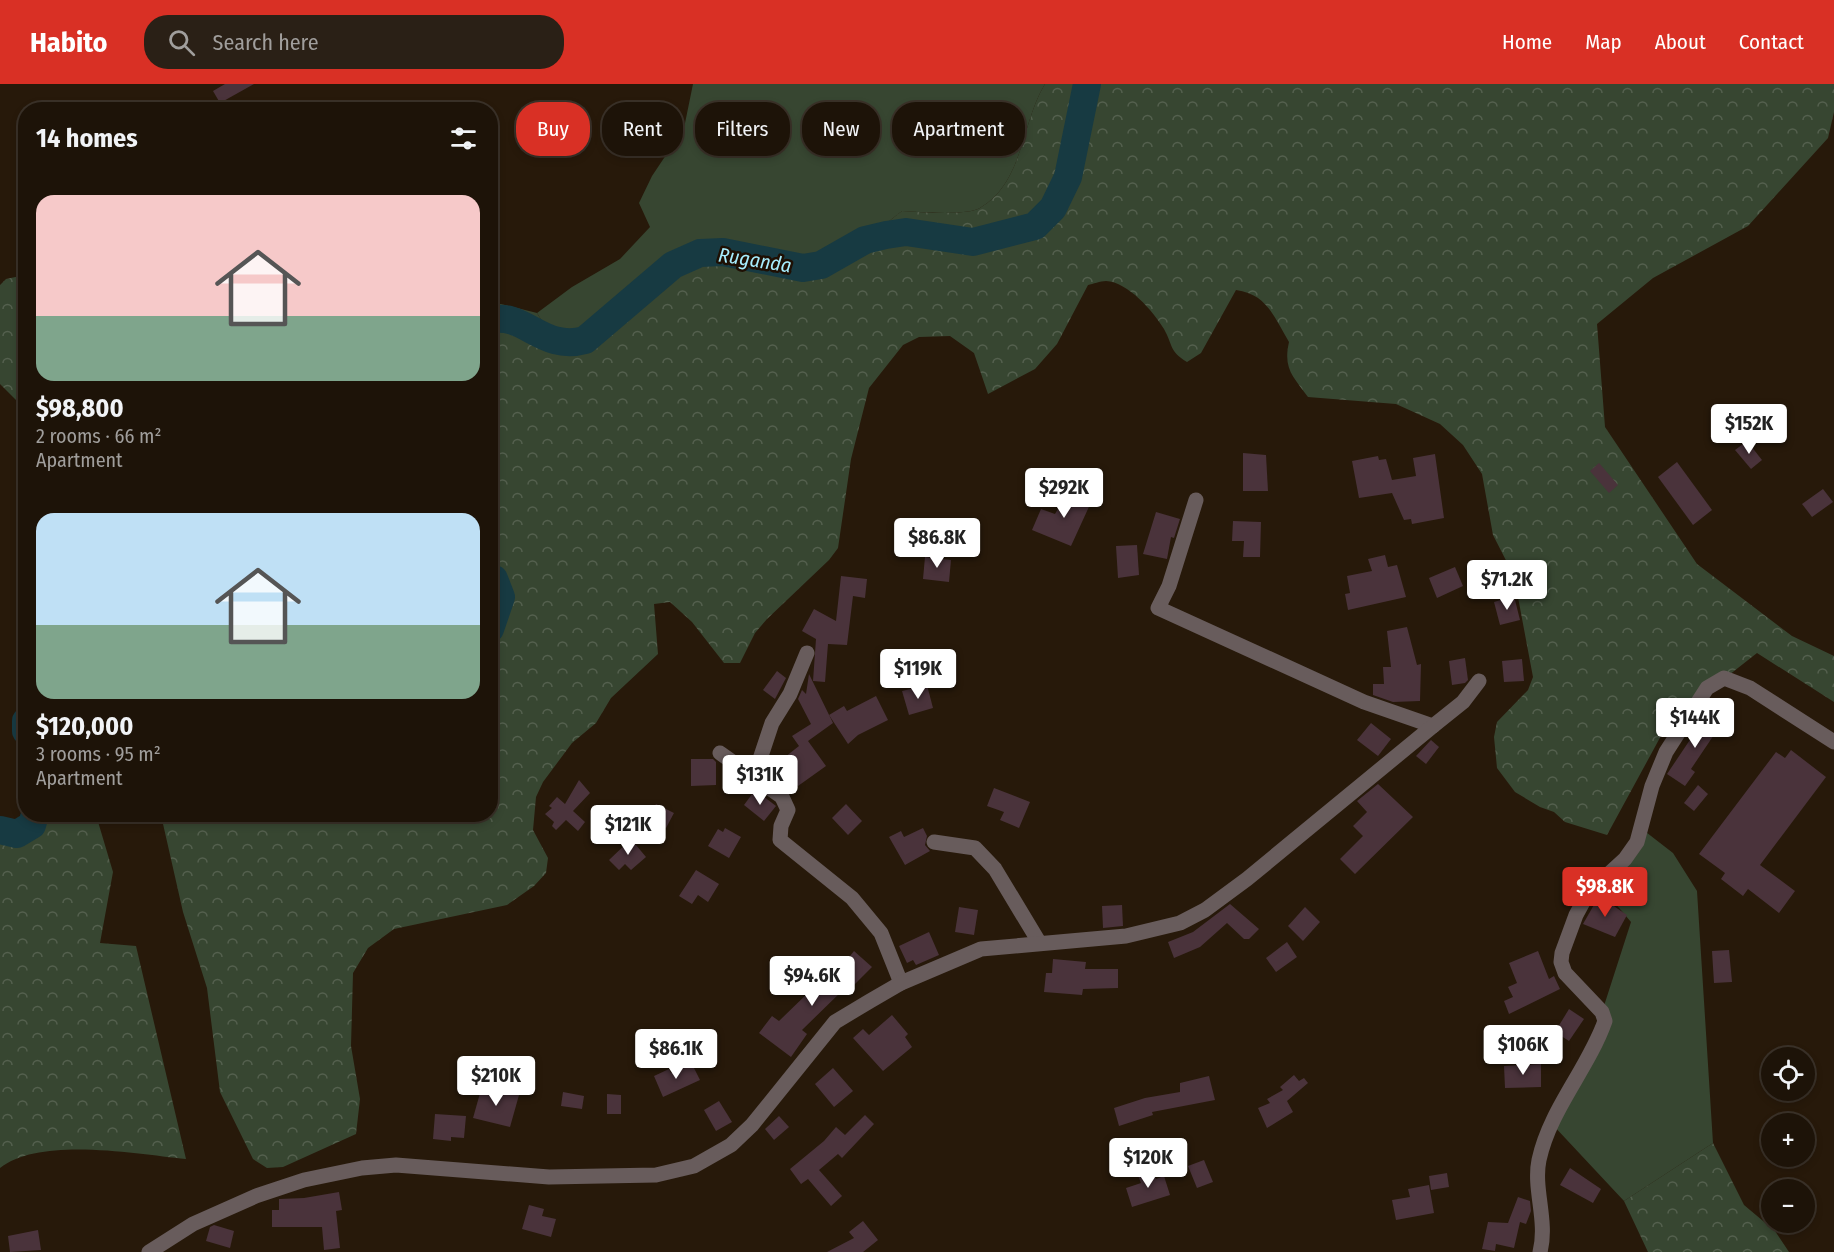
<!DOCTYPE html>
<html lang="en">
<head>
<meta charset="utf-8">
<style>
  :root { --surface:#1d1308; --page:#2a2016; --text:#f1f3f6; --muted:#a09e9c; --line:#3b3229; --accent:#d93025 }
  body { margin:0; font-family:"Fira Sans Condensed",sans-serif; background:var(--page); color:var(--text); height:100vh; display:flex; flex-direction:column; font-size:22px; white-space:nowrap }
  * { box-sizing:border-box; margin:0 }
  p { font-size:20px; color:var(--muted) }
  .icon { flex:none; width:33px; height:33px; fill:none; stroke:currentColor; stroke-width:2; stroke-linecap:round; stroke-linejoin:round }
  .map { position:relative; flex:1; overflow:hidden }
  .details { position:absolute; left:18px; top:18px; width:480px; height:720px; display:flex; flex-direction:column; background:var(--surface); border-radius:24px; box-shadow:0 3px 9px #0003,0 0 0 2px var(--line) }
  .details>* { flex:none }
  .banner { position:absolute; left:516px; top:18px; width:570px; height:54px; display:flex; gap:12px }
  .fabs { position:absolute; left:1761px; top:963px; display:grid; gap:12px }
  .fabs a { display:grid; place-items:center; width:54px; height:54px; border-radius:50%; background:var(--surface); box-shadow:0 3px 9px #0003,0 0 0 2px var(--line); font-size:30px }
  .price { position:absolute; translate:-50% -51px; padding:0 14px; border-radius:6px; background:#fff; color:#222; font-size:20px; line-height:39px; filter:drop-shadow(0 2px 3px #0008) }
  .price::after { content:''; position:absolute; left:50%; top:36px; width:18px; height:14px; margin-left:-9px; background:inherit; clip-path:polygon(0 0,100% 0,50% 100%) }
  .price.current { background:var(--accent); color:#fff }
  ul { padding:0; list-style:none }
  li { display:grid; align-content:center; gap:12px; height:318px; padding:0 18px }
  li span { display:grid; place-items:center; height:186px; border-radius:18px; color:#555 }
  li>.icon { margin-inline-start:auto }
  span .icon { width:108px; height:108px; fill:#fffc; stroke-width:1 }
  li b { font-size:26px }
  h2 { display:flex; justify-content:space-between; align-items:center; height:72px; padding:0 18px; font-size:26px }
  .chip { padding:0 21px; border-radius:24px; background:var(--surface); box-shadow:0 3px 9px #0003,0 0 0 2px var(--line); font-size:21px; line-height:54px }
  .chip.current { background:var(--accent); color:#fff }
  header { display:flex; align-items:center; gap:36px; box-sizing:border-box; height:84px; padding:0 30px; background:var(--accent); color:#fff }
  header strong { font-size:28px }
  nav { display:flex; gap:33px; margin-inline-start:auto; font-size:21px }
  .search { width:420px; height:54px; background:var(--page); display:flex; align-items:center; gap:15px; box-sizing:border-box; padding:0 21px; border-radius:24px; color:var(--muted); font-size:22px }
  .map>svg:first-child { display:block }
</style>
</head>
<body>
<header>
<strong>Habito</strong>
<div class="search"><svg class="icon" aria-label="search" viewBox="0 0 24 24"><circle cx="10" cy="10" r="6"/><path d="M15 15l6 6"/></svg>Search here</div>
<nav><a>Home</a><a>Map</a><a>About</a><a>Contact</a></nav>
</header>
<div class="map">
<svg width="1834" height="1168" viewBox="0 0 1834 1168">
  <defs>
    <pattern id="forest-crowns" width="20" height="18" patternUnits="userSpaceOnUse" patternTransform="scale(1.5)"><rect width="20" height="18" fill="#374631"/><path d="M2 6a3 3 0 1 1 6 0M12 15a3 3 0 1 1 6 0" fill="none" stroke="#54604e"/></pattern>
  </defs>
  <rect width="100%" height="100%" fill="#27190a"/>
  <!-- grass -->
  <g fill="#374631">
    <path d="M693 0H1045C1021 39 1024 98 980 124 967 132 919 128 902 127L865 156 821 181 803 184 723 168 673 182 585 256 570 260 555 258 537 229 572 203 620 175 650 143 639 119 652 92 684 44Z"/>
    <path d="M1642 745 1673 769 1697 807 1713 1059 1624 1117 1552 1040 1602 928 1631 838 1598 799Z"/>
  </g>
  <!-- forest -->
  <g fill="url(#forest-crowns)">
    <path d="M1045 0H1834V28L1828 54 1748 142 1653 194 1597 240 1605 343 1697 480 1792 552 1834 572V618L1757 569 1668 639 1607 751 1565 738 1554 728 1540 723 1515 708 1497 684 1494 653 1497 638 1528 606 1533 593 1514 492 1493 451 1482 390 1463 361 1440 340 1396 320 1308 313C1293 292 1283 285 1289 258 1274 233 1267 210 1236 206L1201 269 1187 278C1169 267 1173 261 1164 245 1153 227 1128 198 1106 197 1100 197 1093 200 1088 201L1057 260 1035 285 988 310 974 269 950 252 919 253 903 261 869 304 851 375 838 464 829 476 767 535 755 549 740 579H724L692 538 670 518 654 520 658 570 611 614 596 639 572 659 543 698 536 713 533 746 548 774 546 789 534 802 507 821 394 845 368 864 353 889 351 962 360 1015 356 1050 283 1083 267 1084 253 1075 220 1008 207 904 183 828 161 731 490 730V545L501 513 494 495 490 493 491 220H501L537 229 555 258 570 260 585 256 686 173C727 160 763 185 804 184 833 182 879 145 902 127 919 128 967 132 980 124 1024 98 1021 39 1045 0Z"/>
    <path d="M25 191H26L25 333 17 317 0 300V201L6 195Z"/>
    <path d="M35 730 96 731 113 788 100 859 136 862 186 1075C137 1070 40 1052 0 1084V746L17 750 32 741Z"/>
    <path d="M1713 1059 1744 1121 1775 1147 1789 1168H1648L1624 1117Z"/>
  </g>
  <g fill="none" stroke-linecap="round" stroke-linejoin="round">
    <!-- river -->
    <g stroke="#173a42" stroke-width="28">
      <path d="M490 236C524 227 542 268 585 256L673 181 700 169 723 168 803 184 821 181 865 156 886 151 906 148 973 158 1035 142 1053 124 1068 93 1087 0"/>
      <path d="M490 493 494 495 501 513 490 545"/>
      <path d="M26 637V647"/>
      <path d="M0 746 17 750 32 741 35 730"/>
    </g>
  </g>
  <!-- building -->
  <g fill="#4a333b">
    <path d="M225 0H254L220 19 213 7Z"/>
    <path d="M1747 357 1762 376 1751 385 1735 366Z"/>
    <path d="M1243 369 1266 371 1268 407H1243Z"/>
    <path d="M1435 370 1444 434 1412 440 1411 435 1404 436 1392 409 1359 414 1352 377 1378 372 1379 376 1386 375 1392 396 1416 392 1413 374Z"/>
    <path d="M1677 378 1712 426 1693 441 1658 393Z"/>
    <path d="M1599 379 1618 401 1609 409 1590 387Z"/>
    <path d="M1078 405 1093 414 1071 462 1032 446 1041 425 1055 430 1065 413 1071 416Z"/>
    <path d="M1823 405 1833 418 1812 433 1802 420Z"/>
    <path d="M1156 428 1180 435 1174 454 1171 453 1167 475 1143 470Z"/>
    <path d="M1233 437 1261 438 1260 473H1243L1244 457H1232Z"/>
    <path d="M1137 461 1139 491 1118 494 1116 462Z"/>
    <path d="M1385 471 1388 483 1397 481 1406 513 1348 526 1345 510 1350 509 1347 492 1372 487 1368 475Z"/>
    <path d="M925 473 951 476 949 498 923 495Z"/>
    <path d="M1455 483 1463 502 1437 514 1429 494Z"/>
    <path d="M841 492 867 495 865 514 853 512 847 561 828 560 825 598 813 597 816 555 802 547 814 525 836 537Z"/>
    <path d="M1514 512 1520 536 1500 541 1494 518Z"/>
    <path d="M1407 543 1417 581 1421 580 1420 617 1393 618 1373 611V600H1384L1383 583H1391L1387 547Z"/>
    <path d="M1465 574 1468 596 1465 599 1452 601 1449 577Z"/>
    <path d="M1522 575 1524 597 1504 598 1502 577Z"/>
    <path d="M777 587 786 594 775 615 763 606Z"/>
    <path d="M809 590 833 639 808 657 826 682 798 702 786 685 791 682 785 673 799 662 792 652 811 640 798 615 802 606 806 610Z"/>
    <path d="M927 601 933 624 909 631 902 607Z"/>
    <path d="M876 612 888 636 858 651 848 660 829 631 844 622 847 627Z"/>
    <path d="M1710 626 1724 636 1691 685 1695 688 1685 702 1667 690Z"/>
    <path d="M1371 639 1391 655 1378 672 1357 656Z"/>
    <path d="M1431 656 1439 663 1426 680 1416 672Z"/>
    <path d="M1791 666 1826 693 1760 781 1795 807 1779 829 1748 805 1743 812 1721 795 1725 789 1699 770 1776 668 1785 674Z"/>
    <path d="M691 675H713L716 678V701L691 702Z"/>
    <path d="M579 696 590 709 573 727 585 738 578 747 566 736 556 746 552 742 554 738 545 730 552 724 549 722 557 713 565 720Z"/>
    <path d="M1378 700 1413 733 1355 790 1340 775 1363 752 1353 742 1367 728 1357 717Z"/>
    <path d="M1698 701 1708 710 1694 727 1684 719Z"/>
    <path d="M994 704 1030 718 1019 744 1000 736 1004 728 987 722Z"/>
    <path d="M755 706 776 722 764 737 744 721Z"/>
    <path d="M656 720 674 729 666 744 648 735Z"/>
    <path d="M846 720 862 737 848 751 832 734Z"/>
    <path d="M725 744 741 753 729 774 708 762 718 745 723 748Z"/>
    <path d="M923 744 927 752 925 761 930 767 905 781 889 753 901 747 904 753Z"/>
    <path d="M631 755 646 773 631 786 625 780 619 786 609 776Z"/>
    <path d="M696 786 719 800 708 818 698 811 692 820 679 812Z"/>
    <path d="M1599 812 1627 831 1615 853 1583 840Z"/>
    <path d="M1230 820 1259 845 1249 855H1244L1227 839 1200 863 1174 874 1168 858 1193 848Z"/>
    <path d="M1122 821 1123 842 1103 844 1102 822Z"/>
    <path d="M959 823 978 826 974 851 955 848Z"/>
    <path d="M1305 823 1320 838 1303 857 1288 842Z"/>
    <path d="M929 848 939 871 916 881 913 876 907 879 899 862Z"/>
    <path d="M1287 858 1297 873 1276 888 1266 874Z"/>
    <path d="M1729 866 1732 898 1714 899 1712 867Z"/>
    <path d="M854 867 872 883 847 908 844 905 802 946 807 950 791 973 759 949 772 932 779 937 813 904 818 910 845 883 843 881Z"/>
    <path d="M1538 867 1549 895 1554 892 1560 905 1509 930 1504 917 1513 913 1508 903 1517 899 1509 879Z"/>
    <path d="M1053 875 1086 878 1085 885H1118V904L1083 905 1082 911 1044 908 1046 889H1052Z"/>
    <path d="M1569 925 1584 935 1569 957 1555 948Z"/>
    <path d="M892 931 908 950 905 953 912 963 883 987 853 954 863 945 869 951Z"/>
    <path d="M692 980 700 996 663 1013 654 992 669 985 671 989Z"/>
    <path d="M1541 980V1003L1505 1004 1504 982Z"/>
    <path d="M833 984 853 1007 834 1023 815 1000Z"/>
    <path d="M1294 991 1299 997 1304 994 1308 999 1287 1017 1293 1028 1267 1044 1258 1024 1270 1019 1267 1015 1283 1006 1280 1003Z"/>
    <path d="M1209 992 1215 1016 1152 1028 1153 1031 1119 1042 1114 1024 1145 1014 1180 1008V999Z"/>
    <path d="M482 1002 519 1011 510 1043 473 1034Z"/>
    <path d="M563 1008 584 1012 582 1025 561 1022Z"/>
    <path d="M607 1010 621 1011V1030H607Z"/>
    <path d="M719 1017 732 1038 716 1047 704 1026Z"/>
    <path d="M435 1030 466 1032 464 1054 451 1053V1057L433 1055Z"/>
    <path d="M865 1031 874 1040 842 1074 838 1070 819 1086 842 1112 831 1122 808 1095 801 1100 790 1085 824 1057 836 1043 845 1051Z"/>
    <path d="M779 1032 789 1043 774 1056 765 1045Z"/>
    <path d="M1204 1076 1213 1098 1197 1104 1188 1082Z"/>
    <path d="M1152 1084 1156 1095 1164 1092 1170 1111 1132 1123 1126 1104 1141 1099 1137 1089Z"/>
    <path d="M1570 1084 1601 1105 1593 1119 1560 1101Z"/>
    <path d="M1447 1089 1449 1103 1431 1106 1429 1092Z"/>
    <path d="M1429 1101 1434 1129 1396 1136 1392 1116 1410 1113 1408 1105Z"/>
    <path d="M339 1108 342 1126 336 1127 340 1164 324 1166 322 1143H272V1126H279V1115L304 1114Z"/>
    <path d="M1518 1113 1530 1117 1531 1127 1526 1140 1520 1138 1514 1164 1496 1160 1495 1167 1482 1165 1488 1138 1508 1139Z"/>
    <path d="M529 1121 544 1125 542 1132 556 1135 551 1153 522 1145Z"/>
    <path d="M863 1137 878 1156 863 1168H827L854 1154 849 1148Z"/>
    <path d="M214 1141 234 1147 230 1164 206 1157 210 1143Z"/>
    <path d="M38 1146 41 1166 10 1168 8 1152Z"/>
  </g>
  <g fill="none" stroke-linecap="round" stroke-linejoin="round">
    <!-- minor -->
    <g stroke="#685c5c" stroke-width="15">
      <path d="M1196 416 1169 502 1158 524 1364 618 1433 642"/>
      <path d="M720 669 782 713 788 726 781 742 780 756 852 814 881 849 901 899"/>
      <path d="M754 693 772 639 790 610 807 569"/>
      <path d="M934 758 975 764 995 785 1039 858"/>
      <path d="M149 1168 193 1140 256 1112 304 1096 362 1084 396 1081 549 1093 656 1091 694 1082 731 1061 752 1041 835 938 870 917 901 899 981 865 1126 852 1180 839 1205 826 1247 795 1433 642 1463 618 1479 597"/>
      <path d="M1540 1168C1548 1137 1533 1105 1539 1076 1550 1025 1588 985 1605 937L1602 928 1565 889 1561 878 1562 869 1576 831 1588 809 1625 775 1637 758 1652 702 1666 668 1707 604 1724 594 1750 604 1834 658"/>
    </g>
  </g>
  <g text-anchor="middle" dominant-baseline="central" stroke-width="5" stroke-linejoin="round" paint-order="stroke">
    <!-- water labels -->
    <g font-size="20" font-style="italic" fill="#a7edfd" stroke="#1e0f03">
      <text transform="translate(755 176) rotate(9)">Ruganda</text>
    </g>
  </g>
</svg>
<div class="fabs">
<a><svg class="icon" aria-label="locate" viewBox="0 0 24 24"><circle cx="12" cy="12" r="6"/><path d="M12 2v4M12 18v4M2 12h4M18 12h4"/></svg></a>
<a>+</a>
<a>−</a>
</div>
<b class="price" style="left:1749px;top:371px">$152K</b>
<b class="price" style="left:1064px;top:435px">$292K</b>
<b class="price" style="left:937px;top:485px">$86.8K</b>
<b class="price" style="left:1507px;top:527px">$71.2K</b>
<b class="price" style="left:918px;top:616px">$119K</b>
<b class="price" style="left:1695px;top:665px">$144K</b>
<b class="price" style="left:760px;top:722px">$131K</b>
<b class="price" style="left:628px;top:772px">$121K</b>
<b class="price current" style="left:1605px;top:834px">$98.8K</b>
<b class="price" style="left:812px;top:923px">$94.6K</b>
<b class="price" style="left:1523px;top:992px">$106K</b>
<b class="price" style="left:676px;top:996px">$86.1K</b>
<b class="price" style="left:496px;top:1023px">$210K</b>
<b class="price" style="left:1148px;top:1105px">$120K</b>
<div class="banner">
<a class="chip current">Buy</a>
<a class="chip">Rent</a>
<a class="chip">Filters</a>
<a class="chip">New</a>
<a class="chip">Apartment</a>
</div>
<section class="details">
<h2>14 homes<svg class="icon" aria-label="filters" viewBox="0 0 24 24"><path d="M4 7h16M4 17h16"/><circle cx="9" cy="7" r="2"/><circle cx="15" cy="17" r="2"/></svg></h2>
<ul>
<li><span style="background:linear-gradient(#f6c9c9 65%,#7fa58c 0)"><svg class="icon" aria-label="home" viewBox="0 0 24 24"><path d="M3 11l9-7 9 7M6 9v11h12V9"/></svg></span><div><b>$98,800</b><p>2 rooms · 66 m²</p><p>Apartment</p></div></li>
<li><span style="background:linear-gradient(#bfe0f5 60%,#7fa58c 0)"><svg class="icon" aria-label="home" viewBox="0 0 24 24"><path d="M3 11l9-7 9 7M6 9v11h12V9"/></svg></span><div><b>$120,000</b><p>3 rooms · 95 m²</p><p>Apartment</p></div></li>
</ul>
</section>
</div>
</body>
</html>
